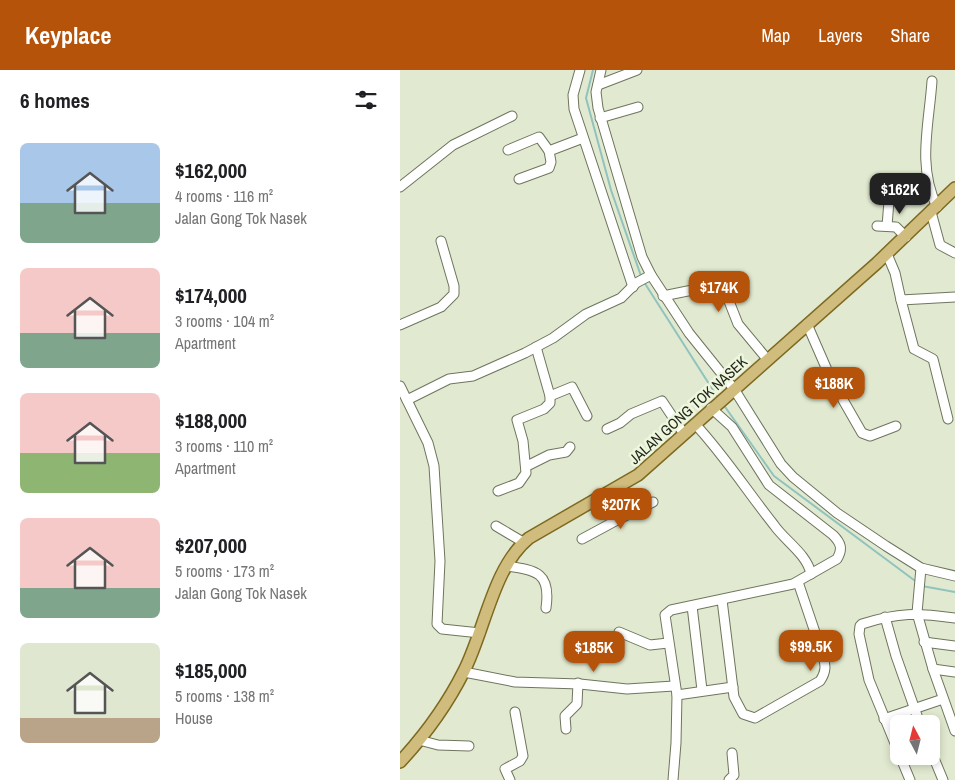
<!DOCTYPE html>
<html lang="en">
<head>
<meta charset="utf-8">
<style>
  :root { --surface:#fff; --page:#f6f6f6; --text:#202124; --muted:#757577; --accent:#b45309 }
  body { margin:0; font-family:"Archivo Narrow",sans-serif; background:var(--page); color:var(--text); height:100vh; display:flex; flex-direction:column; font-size:19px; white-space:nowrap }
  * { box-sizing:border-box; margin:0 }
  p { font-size:16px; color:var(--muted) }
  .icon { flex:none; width:28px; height:28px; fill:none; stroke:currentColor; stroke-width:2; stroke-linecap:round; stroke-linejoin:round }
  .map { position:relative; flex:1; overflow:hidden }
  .sheet { display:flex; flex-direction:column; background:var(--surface); width:400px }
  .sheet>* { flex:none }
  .needle { width:32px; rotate:353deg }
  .tools { position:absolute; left:490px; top:645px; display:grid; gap:10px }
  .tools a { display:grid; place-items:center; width:50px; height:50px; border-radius:8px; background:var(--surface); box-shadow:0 2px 8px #0003; font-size:25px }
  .price { position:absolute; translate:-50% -42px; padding:0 11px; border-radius:10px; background:var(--accent); color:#fff; font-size:16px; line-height:32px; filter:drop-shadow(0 1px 2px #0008) }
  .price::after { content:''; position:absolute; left:50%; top:30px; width:15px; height:11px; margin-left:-8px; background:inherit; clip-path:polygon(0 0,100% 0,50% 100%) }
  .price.selected { background:#222; color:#fff }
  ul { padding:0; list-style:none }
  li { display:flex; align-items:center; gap:15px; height:125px; padding:0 20px }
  li span { display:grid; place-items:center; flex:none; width:140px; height:100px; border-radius:8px; color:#555 }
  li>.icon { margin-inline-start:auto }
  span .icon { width:60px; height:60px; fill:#fffc; stroke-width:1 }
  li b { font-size:21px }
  h2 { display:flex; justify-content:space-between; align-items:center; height:60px; padding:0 20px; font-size:21px }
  header { display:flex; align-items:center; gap:30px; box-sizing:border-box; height:70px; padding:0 25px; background:var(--accent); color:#fff }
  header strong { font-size:24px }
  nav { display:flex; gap:28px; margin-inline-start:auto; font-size:18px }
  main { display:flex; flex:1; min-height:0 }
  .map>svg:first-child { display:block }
</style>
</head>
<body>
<header>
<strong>Keyplace</strong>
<nav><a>Map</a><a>Layers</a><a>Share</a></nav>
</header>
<main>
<section class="sheet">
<h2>6 homes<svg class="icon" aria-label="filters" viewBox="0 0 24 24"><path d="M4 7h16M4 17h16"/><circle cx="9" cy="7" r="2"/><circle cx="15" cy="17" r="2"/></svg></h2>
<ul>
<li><span style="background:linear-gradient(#a9c7e8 60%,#7fa58c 0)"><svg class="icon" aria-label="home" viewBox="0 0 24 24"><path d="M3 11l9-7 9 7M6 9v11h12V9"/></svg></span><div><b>$162,000</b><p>4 rooms · 116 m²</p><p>Jalan Gong Tok Nasek</p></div></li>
<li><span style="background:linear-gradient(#f6c9c9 65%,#7fa58c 0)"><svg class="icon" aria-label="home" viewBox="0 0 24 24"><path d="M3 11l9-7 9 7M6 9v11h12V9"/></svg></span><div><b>$174,000</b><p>3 rooms · 104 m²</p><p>Apartment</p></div></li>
<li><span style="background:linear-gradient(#f6c9c9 60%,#8fb573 0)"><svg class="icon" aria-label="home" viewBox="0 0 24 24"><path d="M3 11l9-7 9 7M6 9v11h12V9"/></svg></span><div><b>$188,000</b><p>3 rooms · 110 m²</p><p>Apartment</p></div></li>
<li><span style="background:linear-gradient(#f6c9c9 70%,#7fa58c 0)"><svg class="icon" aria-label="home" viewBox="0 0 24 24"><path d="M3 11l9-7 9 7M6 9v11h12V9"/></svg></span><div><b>$207,000</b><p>5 rooms · 173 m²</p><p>Jalan Gong Tok Nasek</p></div></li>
<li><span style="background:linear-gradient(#dfe7d0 75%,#b9a48a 0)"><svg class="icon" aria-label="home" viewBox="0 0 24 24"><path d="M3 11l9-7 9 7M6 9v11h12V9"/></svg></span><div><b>$185,000</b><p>5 rooms · 138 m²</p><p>House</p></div></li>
</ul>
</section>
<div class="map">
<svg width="555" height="710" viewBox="0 0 555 710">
  <rect width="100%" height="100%" fill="#e1ead0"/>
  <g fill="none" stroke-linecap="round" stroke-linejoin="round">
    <!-- stream -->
    <g stroke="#90c3be" stroke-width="2">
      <path d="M193 0 186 28 211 120 241 206"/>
      <path d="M244 212 318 328"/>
      <path d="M323 334 374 406 518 513"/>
      <path d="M522 516 555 522"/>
    </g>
    <!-- minor casing -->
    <g stroke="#6e755e" stroke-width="11">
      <g id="minor">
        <path d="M180 0 173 25 174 39 233 217"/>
        <path d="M201 0 196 22 198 38 242 187 251 205 289 263 334 319 381 394 393 407 437 443 486 476 521 498 555 506"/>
        <path d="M532 11C529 55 517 96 537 137"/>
        <path d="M198 15 237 0"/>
        <path d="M200 48 238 37"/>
        <path d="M108 80 139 67 149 81"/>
        <path d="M119 109 149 98 151 92 149 81 183 68"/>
        <path d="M0 117 53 75 112 46"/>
        <path d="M531 142 540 175 555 183"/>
        <path d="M477 156 496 157 506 167"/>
        <path d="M487 156 489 131"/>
        <path d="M487 184 495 203 501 230 555 227"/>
        <path d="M263 226 317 215 323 216 338 254 367 289"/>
        <path d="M501 230 514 279 533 289 548 349"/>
        <path d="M407 254 431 309 462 363 470 366 496 356"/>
        <path d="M0 255 41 237 54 224V216L41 171"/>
        <path d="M0 316 28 373 34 396 40 491 37 554 42 559 80 563"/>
        <path d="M150 326 172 317 187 346"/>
        <path d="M7 330 49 309 73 306 125 283 153 268 186 244 221 228 236 213 251 205"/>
        <path d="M295 354C324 385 347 421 374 455 385 471 407 484 411 504"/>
        <path d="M207 359 220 353 231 344 262 331 284 364"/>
        <path d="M127 396 149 385 166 382 170 377"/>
        <path d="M98 421 119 413 126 403 123 371 117 350 144 339 150 333V326L136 277"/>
        <path d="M205 425 219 449 253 432"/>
        <path d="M96 456 123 472"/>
        <path d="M182 469 219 449"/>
        <path d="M106 496C137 500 151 503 146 538"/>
        <path d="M521 498 517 543 533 599 555 661"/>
        <path d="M322 530 334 627 343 644 355 648 420 611C426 602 426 596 423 586L398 512"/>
        <path d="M292 536 302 620"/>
        <path d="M485 547 496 586 520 654"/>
        <path d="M219 562 250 575 268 573"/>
        <path d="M524 572 555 576"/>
        <path d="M533 599 555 602"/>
        <path d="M64 602 115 612 180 614 227 619 274 616"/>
        <path d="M277 625 333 617"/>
        <path d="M484 649 543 629"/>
        <path d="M166 659 165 646 177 634 178 613"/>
        <path d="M19 670 38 675 69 676"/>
        <path d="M531 681 543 710"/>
        <path d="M499 683 469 610 459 564 460 556 462 554C499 542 517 543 555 548"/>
        <path d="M500 686 510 710"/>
        <path d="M110 710 105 699 120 691 123 686 115 642"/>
        <path d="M273 710 276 673 277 625 265 545 271 540 393 514 437 489C443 479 441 473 433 465L369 415 332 357 311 338"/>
        <path d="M329 710 334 705 332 683"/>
      </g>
    </g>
    <!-- major casing -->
    <g stroke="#7e6921" stroke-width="14">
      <path id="major" d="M0 692C25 665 47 635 64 601 85 560 93 497 129 468L238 405 477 193 555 118"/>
    </g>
    <!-- minor -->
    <use href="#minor" stroke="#fff" stroke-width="9"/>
    <!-- major -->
    <use href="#major" stroke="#d0bc7d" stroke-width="11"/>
  </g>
  <g text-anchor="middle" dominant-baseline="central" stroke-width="5" stroke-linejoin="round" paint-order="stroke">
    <!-- street labels -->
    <g font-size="15" fill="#1f2319" stroke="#eef7dd">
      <text transform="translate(288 340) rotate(-42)">JALAN GONG TOK NASEK</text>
    </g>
  </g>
</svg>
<div class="tools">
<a><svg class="needle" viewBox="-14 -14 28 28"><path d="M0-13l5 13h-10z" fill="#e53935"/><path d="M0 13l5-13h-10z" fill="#757577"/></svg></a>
</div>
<b class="price selected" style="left:500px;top:145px">$162K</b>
<b class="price" style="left:319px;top:243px">$174K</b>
<b class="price" style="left:434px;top:339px">$188K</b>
<b class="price" style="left:221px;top:460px">$207K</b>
<b class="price" style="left:411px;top:602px">$99.5K</b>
<b class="price" style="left:194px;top:603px">$185K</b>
</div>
</main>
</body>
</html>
